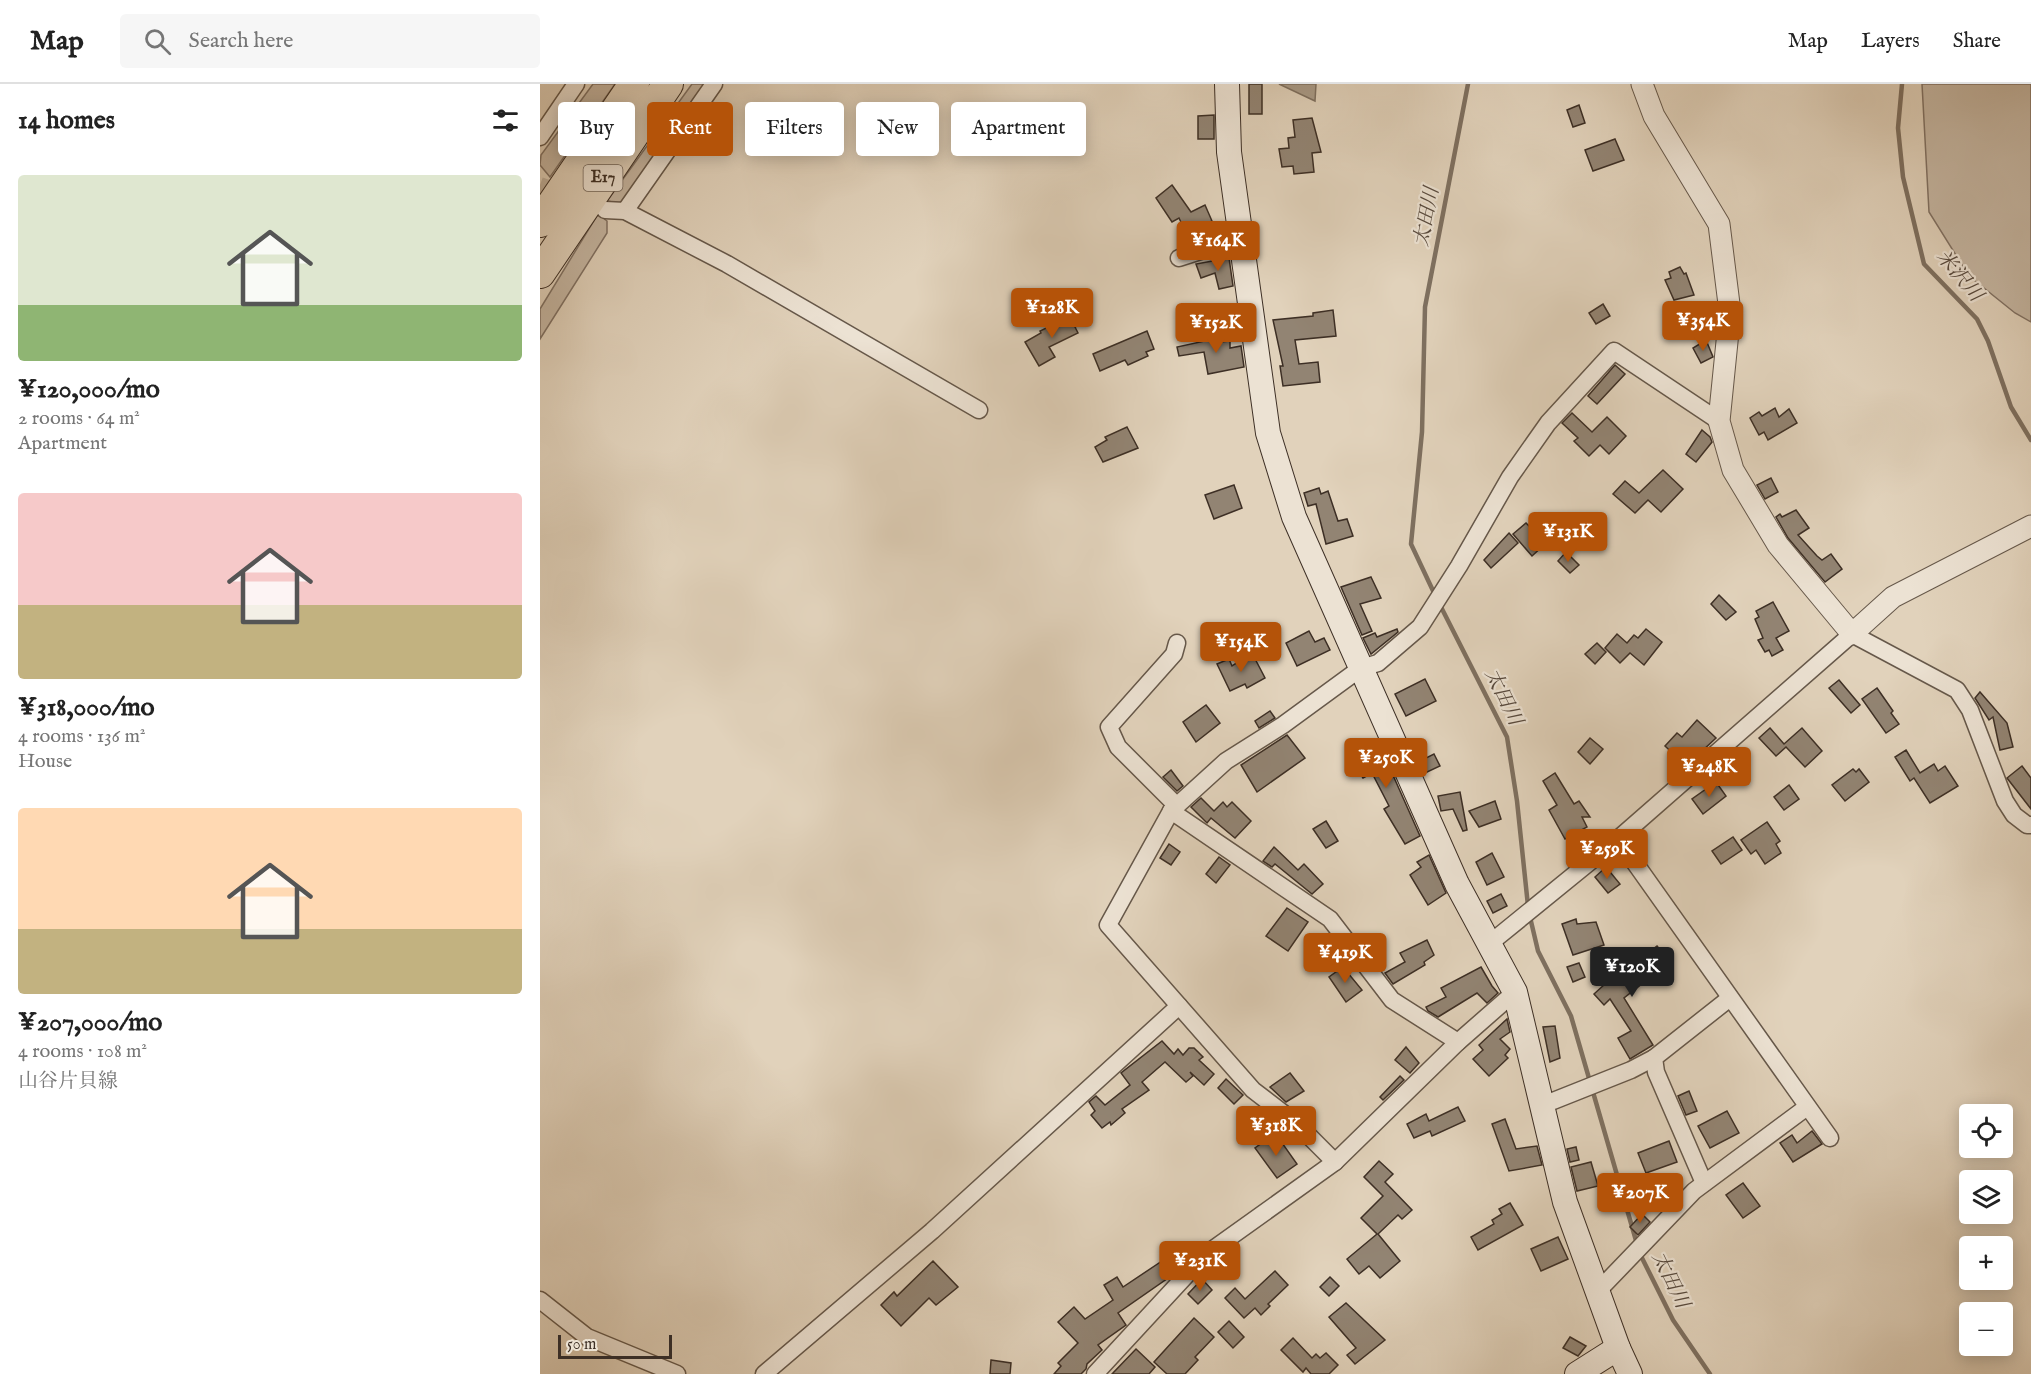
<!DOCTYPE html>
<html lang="en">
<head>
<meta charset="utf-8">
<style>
  :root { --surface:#fff; --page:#f6f6f6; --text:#222; --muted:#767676; --line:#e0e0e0; --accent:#b45309 }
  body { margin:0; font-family:"IM FELL English","Noto Serif JP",serif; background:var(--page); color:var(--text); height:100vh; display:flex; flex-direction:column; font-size:22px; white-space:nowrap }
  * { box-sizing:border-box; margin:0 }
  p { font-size:20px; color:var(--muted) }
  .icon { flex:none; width:33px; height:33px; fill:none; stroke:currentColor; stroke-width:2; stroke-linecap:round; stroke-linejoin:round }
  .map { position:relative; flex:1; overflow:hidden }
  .details { display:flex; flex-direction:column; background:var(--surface); width:540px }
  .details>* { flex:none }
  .top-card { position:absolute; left:18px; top:18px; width:570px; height:54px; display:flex; gap:12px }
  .controls { position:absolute; left:1419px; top:1020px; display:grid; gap:12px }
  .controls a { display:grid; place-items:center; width:54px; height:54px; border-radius:6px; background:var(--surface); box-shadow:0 3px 15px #0003; font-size:30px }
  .scale { position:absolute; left:18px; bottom:15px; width:114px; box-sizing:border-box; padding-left:6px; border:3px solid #3d2f25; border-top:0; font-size:16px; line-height:21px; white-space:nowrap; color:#3d2f25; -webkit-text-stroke:4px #ece2d3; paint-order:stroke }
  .price { position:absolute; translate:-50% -51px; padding:0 14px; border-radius:6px; background:var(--accent); color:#fff; font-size:20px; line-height:39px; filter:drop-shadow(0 2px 3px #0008) }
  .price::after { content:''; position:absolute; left:50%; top:36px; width:18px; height:14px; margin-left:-9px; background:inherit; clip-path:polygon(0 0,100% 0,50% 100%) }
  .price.selected { background:#222; color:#fff }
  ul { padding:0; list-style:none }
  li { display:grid; align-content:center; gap:12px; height:318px; padding:0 18px }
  li span { display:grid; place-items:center; height:186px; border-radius:6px; color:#555 }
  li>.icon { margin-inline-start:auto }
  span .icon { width:108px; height:108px; fill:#fffc; stroke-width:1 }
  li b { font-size:26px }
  h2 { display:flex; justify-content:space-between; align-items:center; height:72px; padding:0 18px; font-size:26px }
  .chip { padding:0 21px; border-radius:6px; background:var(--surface); box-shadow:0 3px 15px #0003; font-size:21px; line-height:54px }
  .chip.selected { background:var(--accent); color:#fff }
  header { display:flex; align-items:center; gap:36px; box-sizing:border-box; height:84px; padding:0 30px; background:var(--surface); border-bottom:2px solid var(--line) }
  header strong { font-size:28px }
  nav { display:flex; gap:33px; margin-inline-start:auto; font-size:21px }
  .search { width:420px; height:54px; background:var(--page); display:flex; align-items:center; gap:15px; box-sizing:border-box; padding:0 21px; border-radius:6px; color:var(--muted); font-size:22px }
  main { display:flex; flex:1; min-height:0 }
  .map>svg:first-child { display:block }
</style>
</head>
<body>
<header>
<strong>Map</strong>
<div class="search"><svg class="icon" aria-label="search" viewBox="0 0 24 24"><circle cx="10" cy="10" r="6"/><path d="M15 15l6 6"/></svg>Search here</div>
<nav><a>Map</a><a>Layers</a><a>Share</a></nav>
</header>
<main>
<section class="details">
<h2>14 homes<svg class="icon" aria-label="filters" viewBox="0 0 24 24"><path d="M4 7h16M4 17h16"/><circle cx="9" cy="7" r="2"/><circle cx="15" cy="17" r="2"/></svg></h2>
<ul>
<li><span style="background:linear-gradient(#dfe7d0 70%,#8fb573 0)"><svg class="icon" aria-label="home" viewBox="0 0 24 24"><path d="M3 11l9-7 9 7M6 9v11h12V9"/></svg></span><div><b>¥120,000/mo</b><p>2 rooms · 64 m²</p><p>Apartment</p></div></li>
<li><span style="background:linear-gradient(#f6c9c9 60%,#c2b280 0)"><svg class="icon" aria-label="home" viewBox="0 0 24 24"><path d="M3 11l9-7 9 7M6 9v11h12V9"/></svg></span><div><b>¥318,000/mo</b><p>4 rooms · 136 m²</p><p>House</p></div></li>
<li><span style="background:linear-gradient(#ffd9b3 65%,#c2b280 0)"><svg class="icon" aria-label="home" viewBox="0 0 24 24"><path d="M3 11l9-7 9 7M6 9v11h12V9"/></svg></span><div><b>¥207,000/mo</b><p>4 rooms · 108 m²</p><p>山谷片貝線</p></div></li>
</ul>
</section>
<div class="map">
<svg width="1491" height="1290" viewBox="0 0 1491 1290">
  <rect width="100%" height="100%" fill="#e1d2bb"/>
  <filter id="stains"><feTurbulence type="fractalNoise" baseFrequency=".00333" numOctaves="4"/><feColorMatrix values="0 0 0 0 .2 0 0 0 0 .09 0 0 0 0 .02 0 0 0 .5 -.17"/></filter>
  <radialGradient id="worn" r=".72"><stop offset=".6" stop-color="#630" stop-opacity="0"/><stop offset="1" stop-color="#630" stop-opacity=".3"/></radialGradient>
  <!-- green -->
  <g fill="#c5b6a2" stroke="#817264" stroke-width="1.5">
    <path d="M53 0H75L10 93 0 81 1 71Z"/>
    <path d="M152 0H167L86 116 79 119 67 117Z"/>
    <path d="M1382 0H1491V238L1475 229 1429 192 1389 128Z"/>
    <path d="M58 130 67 137V149L0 255V225Z"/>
  </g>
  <!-- water -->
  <path fill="#a99b88" stroke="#7e7060" stroke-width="1.5" d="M739 0H776L775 17Z"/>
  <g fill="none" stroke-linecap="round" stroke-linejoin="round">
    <!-- stream -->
    <g stroke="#7e7060" stroke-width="4.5">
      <path d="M1362 0 1358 44 1363 93 1384 180 1437 235 1448 257 1471 323 1491 356"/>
      <path d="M895 511 871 460 882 348 885 223 928 0"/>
      <path d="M900 521 967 653 977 717 988 822"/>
      <path d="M990 833 998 867 1031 932 1097 1160"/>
      <path d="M1099 1168 1133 1236 1170 1290"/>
    </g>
  </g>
  <!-- building -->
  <g fill="#928473" stroke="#3d2f25" stroke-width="1.5">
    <rect x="709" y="0" width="13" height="30"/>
    <path d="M1039 21 1045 39 1033 43 1027 26Z"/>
    <path d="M674 31V55H658V32Z"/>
    <path d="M772 34 781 68 772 69 774 88 754 90 753 82 742 83 739 65 749 64 748 54 755 53 753 36Z"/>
    <path d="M1075 55 1084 76 1053 87 1045 66Z"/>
    <path d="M632 101 651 128 665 121 672 137 663 141 668 154 651 159 639 134 632 138 616 114Z"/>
    <path d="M689 174 693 202 679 205 675 189 661 194 656 180Z"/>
    <path d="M1140 183 1144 190 1146 189 1154 211 1134 216 1125 196 1131 194 1129 188Z"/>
    <path d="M1063 220 1070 232 1056 240 1049 229Z"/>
    <path d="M1173 221 1177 233 1142 246 1138 237Z"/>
    <path d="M793 226 796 252 755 256 759 280 778 278 780 298 743 302 740 282H743L733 236 773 232V229Z"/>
    <path d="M535 230 541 240 535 243 538 249 509 263 515 273 499 282 485 258 501 249 500 247Z"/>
    <path d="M607 247 614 265 606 268 608 272 588 281 585 276 560 287 553 270Z"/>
    <path d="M678 250 680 258 690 257V264L701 262 704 283 668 290 664 268 639 272 637 263 665 257V253Z"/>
    <path d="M1166 256 1173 273 1161 279 1153 264Z"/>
    <path d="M1075 281 1085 290 1057 320 1048 312Z"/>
    <path d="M1235 324 1239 333 1249 325 1257 339 1228 356 1224 348 1219 351 1210 334 1219 328 1222 332Z"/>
    <path d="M1032 329 1052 348 1067 333 1086 352 1069 370 1060 361 1049 372 1034 357 1038 354 1022 339Z"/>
    <path d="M587 343 598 364 563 378 555 363 567 356 565 353Z"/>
    <path d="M1162 346 1170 353 1172 358 1156 378 1146 370Z"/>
    <path d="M1123 386 1143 405 1121 428 1108 416 1095 429 1073 410 1085 397 1099 409Z"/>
    <path d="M1231 394 1238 408 1225 415 1217 401Z"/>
    <path d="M694 401 702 424 674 435 665 411Z"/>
    <path d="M779 404 781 410 788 407 798 437 807 435 813 452 786 460 776 420 768 422 764 409Z"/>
    <path d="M1256 426 1269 444 1258 451 1277 472 1282 476 1291 470 1302 485 1285 498 1248 454 1236 433 1240 430 1242 433Z"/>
    <path d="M1005 431 1014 442 998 456 1003 462 992 472 973 450 986 439 990 443Z"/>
    <path d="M969 449 978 459 951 484 944 476Z"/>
    <path d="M1026 468 1039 481 1030 489 1018 477Z"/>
    <path d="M831 493 841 514 820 520 832 547 822 551 801 503Z"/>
    <path d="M1179 511 1196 528 1186 536 1171 520Z"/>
    <path d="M1233 518 1249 547 1236 554 1243 566 1232 572 1229 566 1225 568 1218 556 1223 554 1215 535 1219 533 1216 527Z"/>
    <path d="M857 545 858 548 831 570 823 554 835 549 837 553Z"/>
    <path d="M1106 545 1122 558 1104 581 1090 569 1080 579 1065 564 1077 550 1087 559 1094 551 1098 554Z"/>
    <path d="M769 547 775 558 784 554 790 566 757 582 746 559Z"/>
    <path d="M1057 559 1066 568 1055 580 1045 570Z"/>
    <path d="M712 569 725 594 707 604 705 600 690 607 677 580 689 575 692 582Z"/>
    <path d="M885 595 896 617 866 632 855 610Z"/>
    <path d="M1299 596 1320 621 1311 629 1289 604Z"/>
    <path d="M1337 604 1353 627 1351 629 1359 640 1346 649 1322 615Z"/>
    <path d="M1440 608 1467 639 1473 663 1460 666 1453 633 1449 636 1435 614Z"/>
    <path d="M666 621 680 639 656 658 643 638Z"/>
    <path d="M730 627 735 634 719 644 715 637Z"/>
    <path d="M1157 636 1176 654 1146 682 1125 662 1137 649 1142 653Z"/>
    <path d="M1230 644 1244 660 1262 644 1282 667 1265 683 1246 663 1236 672 1219 654Z"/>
    <path d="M747 651 765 674 717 708 701 681Z"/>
    <path d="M1050 654 1063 665 1050 680 1038 668Z"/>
    <path d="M830 656 852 689 880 752 865 760 844 725 849 722 832 689 823 694 810 673V668Z"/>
    <path d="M1366 666 1380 689 1394 680 1398 687 1405 682 1418 702 1390 719 1374 694 1370 697 1355 673Z"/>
    <path d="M894 670 900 682 885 689 880 677Z"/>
    <path d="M1482 682 1491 694V725L1467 694Z"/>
    <path d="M1313 685 1316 688 1319 685 1329 698 1305 717 1292 701Z"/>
    <path d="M631 686 643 702 637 707 623 693Z"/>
    <path d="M1015 689 1034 720 1039 717 1050 733H1042L1047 743 1025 755 1009 726 1017 721 1003 697Z"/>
    <path d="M1176 698 1186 712 1163 730 1152 715Z"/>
    <path d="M1249 701 1259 715 1244 726 1234 713Z"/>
    <path d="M920 708 927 746 923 747 913 725 901 727 898 712Z"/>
    <path d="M661 714 674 727 683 718 687 723 692 718 711 737 695 754 671 734 667 739 651 723Z"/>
    <path d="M955 717 961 735 939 743 929 727Z"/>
    <path d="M786 737 798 757 786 764 773 745Z"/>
    <path d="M1227 738 1240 757 1236 760 1241 769 1225 780 1216 766 1211 770 1201 756Z"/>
    <path d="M1193 753 1202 766 1181 780 1172 767Z"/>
    <path d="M629 760 640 768 631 781 620 774Z"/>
    <path d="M734 763 758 786 764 780 783 800 772 810 735 780 732 783 723 777Z"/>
    <path d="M952 769 964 793 947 801 936 778Z"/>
    <path d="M889 771 906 809 888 821 870 791 881 783 877 778Z"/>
    <path d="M679 773 690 781 676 799 666 790Z"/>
    <path d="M1066 783 1080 800 1068 809 1055 793Z"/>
    <path d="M961 810 967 822 953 829 947 817Z"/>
    <path d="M747 824 768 838 748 867 726 852Z"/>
    <path d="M1036 835 1037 840 1056 838 1064 861 1033 871 1022 840Z"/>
    <path d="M887 856 894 871 884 878 885 881 853 900 845 889 865 878 860 869Z"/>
    <path d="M1117 862 1130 878 1084 914 1113 961 1090 975 1078 954 1091 947 1070 915 1064 921 1054 910 1076 890 1078 892Z"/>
    <path d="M1039 879 1045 893 1033 898 1027 883Z"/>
    <path d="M803 883 822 906 806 918 789 893Z"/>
    <path d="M941 883 952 902 958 909 947 919 937 909 898 933 888 927 886 923 906 913 901 904Z"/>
    <path d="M967 935 970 948 960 955 970 965 965 971 968 974 949 992 933 975 943 966 939 961Z"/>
    <path d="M1015 942 1020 974 1010 978 1003 943Z"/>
    <path d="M622 957 634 970 638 965 643 971 649 964H654L663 973 659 976 674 990 664 1001 650 988 653 992 646 998 625 978 602 998 609 1006 582 1025 585 1029 571 1041 570 1038 562 1044 551 1031 555 1027 549 1018 556 1012 565 1021 590 1001 581 989Z"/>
    <path d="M866 963 879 979 870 989 855 976Z"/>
    <path d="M750 989 764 1007 746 1018 730 1003Z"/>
    <path d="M860 992 864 996 843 1016 840 1013Z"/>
    <path d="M686 995 703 1011 694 1020 678 1004Z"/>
    <path d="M1149 1007 1157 1027 1146 1031 1138 1012Z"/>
    <path d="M918 1023 925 1037 892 1052 890 1047 874 1054 867 1040 886 1030 889 1037Z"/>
    <path d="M1187 1027 1199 1049 1170 1064 1158 1042Z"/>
    <path d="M965 1035 976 1065 997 1062 1002 1081 969 1087 952 1040Z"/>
    <path d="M1272 1047 1282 1060 1253 1078 1240 1059 1252 1051 1257 1059Z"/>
    <path d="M729 1054 734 1060 740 1056 757 1080 737 1094 715 1064Z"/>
    <path d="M1129 1057 1137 1078 1106 1089 1098 1069Z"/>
    <path d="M1036 1063 1039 1076 1030 1078 1027 1065Z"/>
    <path d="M839 1077 853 1090 845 1098 872 1126 862 1135 858 1131 838 1150 860 1177 840 1194 829 1182 819 1190 807 1175 837 1150 821 1134 843 1112 824 1093Z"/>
    <path d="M1051 1078 1058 1102 1037 1107 1031 1083Z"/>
    <path d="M1203 1099 1220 1122 1203 1134 1186 1111Z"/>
    <path d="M970 1119 983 1141 938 1166 931 1153 954 1140 952 1136 962 1130 959 1125Z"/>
    <path d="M1102 1130 1110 1138 1098 1151 1090 1143Z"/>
    <path d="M1018 1153 1028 1175 1001 1187 991 1165Z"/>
    <path d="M693 1164 699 1172 685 1183 679 1174Z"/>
    <path d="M393 1177 418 1203 396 1221 389 1214 361 1242 341 1221 354 1208 357 1212Z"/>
    <path d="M622 1177 631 1192 578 1229 586 1241 558 1261 562 1266 547 1280 546 1285 541 1290H514L521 1282 518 1279 538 1259 518 1238 534 1223 545 1235 573 1216 564 1201 577 1193 583 1203Z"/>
    <path d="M735 1187 748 1201 728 1220 730 1222 721 1231 715 1224 704 1234 685 1214 695 1204 705 1215Z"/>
    <path d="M790 1193 799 1202 789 1212 780 1203Z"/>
    <path d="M662 1195 672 1206 658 1220 648 1210Z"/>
    <path d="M806 1219 845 1256 815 1280 807 1271 816 1264 789 1233Z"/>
    <path d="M654 1234 674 1253 655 1273 658 1276 645 1290H627L614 1278Z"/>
    <path d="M689 1237 704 1253 693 1264 678 1248Z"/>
    <path d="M1030 1253 1046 1262 1038 1272 1023 1264Z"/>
    <path d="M753 1254 772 1274 776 1270 780 1274 786 1269 798 1281 789 1290H771L766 1284 763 1288 741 1266Z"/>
    <path d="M596 1265 615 1283 609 1290H572Z"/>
    <path d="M451 1276 471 1279 470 1290H450Z"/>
  </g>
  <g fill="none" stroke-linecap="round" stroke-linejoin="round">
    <!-- minor-tunnel -->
    <path stroke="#c0b19d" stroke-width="16" stroke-dasharray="16 8" stroke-linecap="butt" d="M0 101 25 110"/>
    <!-- minor casing -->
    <g stroke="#66584a" stroke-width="19">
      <g id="minor">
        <path d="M0 53 36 0"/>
        <path d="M65 126 85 127 187 180 439 326"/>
        <path d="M85 127 174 0"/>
        <path d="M639 174 701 154"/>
        <path d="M637 722 578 663 569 643 634 570 637 559"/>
        <path d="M631 727 790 835 852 916 918 958"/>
        <path d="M1078 755 1290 1054"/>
        <path d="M949 860 1078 755 1312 550 1417 606 1430 626 1465 717 1474 731 1487 741H1491"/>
        <path d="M1003 1021 1091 986 1114 974"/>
        <path d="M795 1078 756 1039 713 1006 568 841 631 727 686 677 743 641 821 584 838 579 880 543 919 482 970 393 1008 339 1074 267 1179 337"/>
        <path d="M1164 1099 1116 988 1114 974 1190 914"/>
        <path d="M1057 1208 1154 1107 1267 1023"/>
        <path d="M0 1216 47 1253 137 1290"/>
        <path d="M224 1290 392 1147 639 922"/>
        <path d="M555 1290 665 1171 795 1078 918 958 975 908"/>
      </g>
    </g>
    <!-- tertiary casing -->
    <g stroke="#66584a" stroke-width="23">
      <path id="tertiary" d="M1102 0 1114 32 1179 140 1190 228 1179 337 1193 386 1238 461 1312 550 1353 513 1491 442"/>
    </g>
    <!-- secondary casing -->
    <g stroke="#3d2f25" stroke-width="26">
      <g id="secondary">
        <path d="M687 0 689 68 728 349 754 433 917 800 975 908 1025 1118 1078 1264 1090 1290"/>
        <path d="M1037 1290 1078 1264"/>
      </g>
    </g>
    <!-- motorway casing -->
    <g stroke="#3d2f25" stroke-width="32">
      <g id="motorway">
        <path d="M0 138 94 0"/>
        <path d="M0 189 128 0"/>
      </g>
    </g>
    <!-- minor -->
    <use href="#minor" stroke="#ece2d3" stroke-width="16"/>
    <!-- tertiary -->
    <use href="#tertiary" stroke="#ece2d3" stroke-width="21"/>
    <!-- secondary -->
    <use href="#secondary" stroke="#ece2d3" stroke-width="24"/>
    <!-- motorway -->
    <use href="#motorway" stroke="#e1d2bb" stroke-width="30"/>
  </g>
  <g text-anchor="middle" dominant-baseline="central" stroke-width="4.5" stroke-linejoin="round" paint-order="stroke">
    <!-- shield labels -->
    <rect fill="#ece2d3" stroke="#726559" stroke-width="1.5" x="43.5" y="81" width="39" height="26" rx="4.5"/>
    <g font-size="16" font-weight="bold" fill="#3d2f25">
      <text x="63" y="94">E17</text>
    </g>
    <!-- water labels -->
    <g font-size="20" font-style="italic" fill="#584a3e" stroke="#ece2d3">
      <text transform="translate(887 133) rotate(-79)">太田川</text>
      <text transform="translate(1419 192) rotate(50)">米沢川</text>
      <text transform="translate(963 613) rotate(64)">太田川</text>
      <text transform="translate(1130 1196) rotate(64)">太田川</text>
    </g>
  </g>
  <rect width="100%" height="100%" filter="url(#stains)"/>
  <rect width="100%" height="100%" fill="url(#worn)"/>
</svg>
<div class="controls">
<a><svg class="icon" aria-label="locate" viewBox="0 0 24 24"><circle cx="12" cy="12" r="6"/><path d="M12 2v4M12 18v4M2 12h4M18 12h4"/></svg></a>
<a><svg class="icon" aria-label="layers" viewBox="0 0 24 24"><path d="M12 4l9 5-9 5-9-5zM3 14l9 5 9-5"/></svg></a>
<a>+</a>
<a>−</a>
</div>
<div class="scale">50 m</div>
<b class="price" style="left:678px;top:188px">¥164K</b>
<b class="price" style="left:512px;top:255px">¥128K</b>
<b class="price" style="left:1163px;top:268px">¥354K</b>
<b class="price" style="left:676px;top:270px">¥152K</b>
<b class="price" style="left:1028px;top:479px">¥131K</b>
<b class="price" style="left:701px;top:589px">¥154K</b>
<b class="price" style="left:846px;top:705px">¥250K</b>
<b class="price" style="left:1169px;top:714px">¥248K</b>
<b class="price" style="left:1067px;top:796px">¥259K</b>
<b class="price" style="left:805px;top:900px">¥419K</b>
<b class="price selected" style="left:1092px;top:914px">¥120K</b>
<b class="price" style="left:736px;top:1073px">¥318K</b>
<b class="price" style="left:1100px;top:1140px">¥207K</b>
<b class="price" style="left:660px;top:1208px">¥231K</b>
<div class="top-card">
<a class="chip">Buy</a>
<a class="chip selected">Rent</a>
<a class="chip">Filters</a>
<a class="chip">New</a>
<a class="chip">Apartment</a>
</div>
</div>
</main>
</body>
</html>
